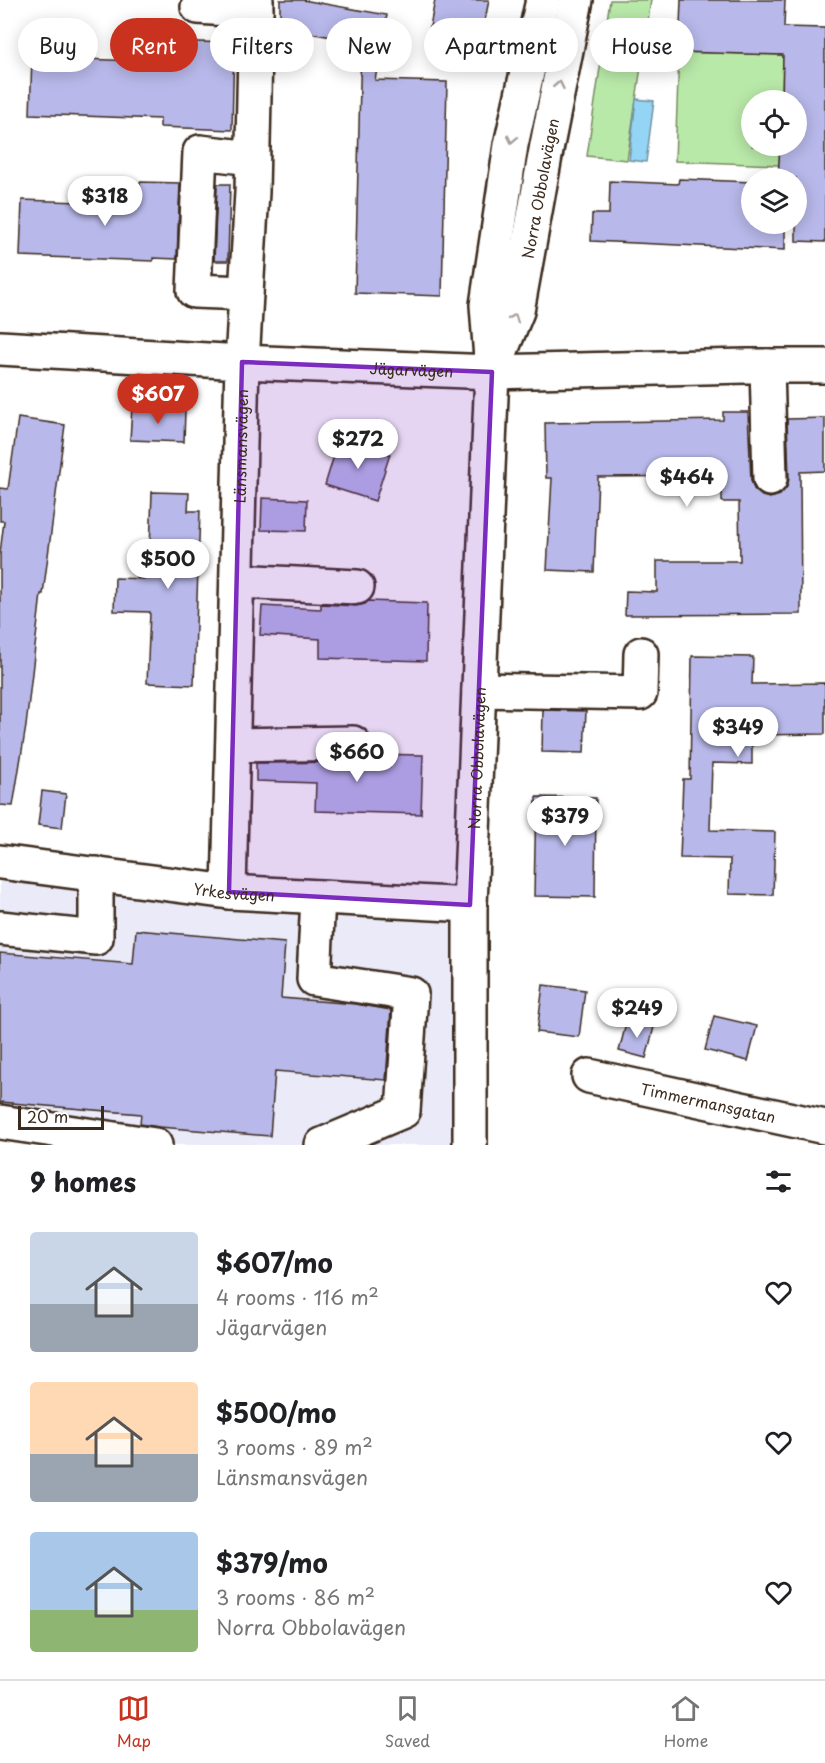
<!DOCTYPE html>
<html lang="en">
<head>
<meta charset="utf-8">
<style>
  :root { --surface:#fff; --page:#f6f6f6; --text:#202124; --muted:#757577; --line:#e0e0e0; --accent:#c8321e }
  body { margin:0; font-family:"Playpen Sans",sans-serif; background:var(--page); color:var(--text); height:100vh; display:flex; flex-direction:column; font-size:22px; white-space:nowrap }
  * { box-sizing:border-box; margin:0 }
  p { font-size:20px; color:var(--muted) }
  .icon { flex:none; width:33px; height:33px; fill:none; stroke:currentColor; stroke-width:2; stroke-linecap:round; stroke-linejoin:round }
  .map { position:relative; height:1145px; overflow:hidden }
  .panel { display:flex; flex-direction:column; background:var(--surface); flex:1 }
  .panel>* { flex:none }
  .top-card { position:absolute; left:18px; top:18px; width:789px; height:54px; display:flex; gap:12px }
  .buttons { position:absolute; left:741px; top:90px; display:grid; gap:12px }
  .buttons a { display:grid; place-items:center; width:66px; height:66px; border-radius:50%; background:var(--surface); box-shadow:0 3px 15px #0003; font-size:30px }
  .scale { position:absolute; left:18px; bottom:15px; width:86px; box-sizing:border-box; padding-left:6px; border:3px solid #3b2a1e; border-top:0; font-size:16px; line-height:21px; white-space:nowrap; color:#3b2a1e; -webkit-text-stroke:4px #fff; paint-order:stroke }
  .price { position:absolute; translate:-50% -51px; padding:0 14px; border-radius:21px; background:#fff; color:#222; font-size:20px; line-height:39px; filter:drop-shadow(0 2px 3px #0008) }
  .price::after { content:''; position:absolute; left:50%; top:36px; width:18px; height:14px; margin-left:-9px; background:inherit; clip-path:polygon(0 0,100% 0,50% 100%) }
  .price.on { background:var(--accent); color:#fff }
  ul { padding:0; list-style:none }
  li { display:flex; align-items:center; gap:18px; height:150px; padding:0 30px }
  li span { display:grid; place-items:center; flex:none; width:168px; height:120px; border-radius:6px; color:#555 }
  li>.icon { margin-inline-start:auto }
  span .icon { width:72px; height:72px; fill:#fffc; stroke-width:1 }
  li b { font-size:26px }
  h2 { display:flex; justify-content:space-between; align-items:center; height:72px; padding:0 30px; font-size:26px }
  .chip { padding:0 21px; border-radius:27px; background:var(--surface); box-shadow:0 3px 15px #0003; font-size:21px; line-height:54px }
  .chip.on { background:var(--accent); color:#fff }
  .menu { display:flex; justify-content:space-around; align-items:center; height:84px; border-top:2px solid var(--line); background:var(--surface); font-size:16px; color:var(--muted) }
  .menu a { display:grid; justify-items:center; gap:3px }
  .menu .on { color:var(--accent) }
  .map>svg:first-child { display:block }
</style>
</head>
<body>
<div class="map">
<svg width="825" height="1145" viewBox="0 0 825 1145">
  <rect width="100%" height="100%" fill="#fff"/>
  <filter id="ink" filterUnits="userSpaceOnUse"><feTurbulence type="fractalNoise" baseFrequency=".0167" numOctaves="2"/><feDisplacementMap in="SourceGraphic" scale="12" xChannelSelector="R" yChannelSelector="G"/><feConvolveMatrix kernelMatrix="1 2 1 2 8 2 1 2 1" color-interpolation-filters="sRGB"/></filter>
  <g filter="url(#ink)">
    <!-- built -->
    <path fill="#eaeaf9" d="M0 862 470 905V1145H63L0 1128Z"/>
    <!-- green -->
    <g fill="#b9e9a9" stroke="#7a8a64" stroke-width="1.5">
      <path d="M610 0H651L627 160 587 156Z"/>
      <path d="M679 52 783 55 782 100H752V146H780L779 165 675 161Z"/>
    </g>
    <!-- water -->
    <path fill="#94d5f5" stroke="#70919f" stroke-width="1.5" d="M636 99 654 101 646 162 629 160Z"/>
    <!-- building -->
    <g fill="#b8b8ea" stroke="#3b2a1e" stroke-width="1.5">
      <path d="M280 0H303L387 15 375 80 447 82 442 296 355 293 361 42 280 28Z"/>
      <path d="M435 0H489L481 41 429 32Z"/>
      <path d="M681 0H785L784 27 825 28V242L796 241V178H778L780 146H796V100H782L783 55 679 52Z"/>
      <path d="M162 41 234 43 232 130 160 127V119L30 114 32 57 161 62Z"/>
      <path d="M679 179 752 182V224H785V250L591 241 592 214H609L610 181 678 184Z"/>
      <path d="M140 182 180 183 177 259 153 258V261L20 256 22 200 139 204Z"/>
      <path d="M217 184H230L228 261H214Z"/>
      <path d="M132 407 185 410 184 442 130 440Z"/>
      <path d="M723 412H748L751 480 754 489 762 496 770 498 780 495 787 487 789 479 787 419 825 418V471L800 472 801 614 625 615 626 591 657 592V561H740L739 502H722V476L598 477 594 572 547 570 552 478H546L545 423 723 420Z"/>
      <path d="M18 418 65 425 43 594H41L26 726 13 806 0 805V553L4 521H0V488L8 489Z"/>
      <path d="M349 440 390 454 375 501 325 485 336 449 345 452Z"/>
      <path d="M152 492 189 493 188 511H200L194 685 147 683 150 612 114 611 115 578 149 579Z"/>
      <path d="M262 498 307 500 306 531 261 530Z"/>
      <path d="M368 601 427 603 426 661 320 658V639L260 635 262 606 321 609V604L356 606 365 604Z"/>
      <path d="M692 656 753 657 752 684 825 683V734L752 735V764L712 763 710 830 775 832 773 895 729 894 730 859 680 858 683 779H690Z"/>
      <path d="M543 710 586 711 584 753 542 752Z"/>
      <path d="M368 754 423 755 421 814 315 811 316 783 256 781V763L353 762 362 759Z"/>
      <path d="M42 791 66 794 62 828 38 825Z"/>
      <path d="M536 797 596 798 595 897 534 896Z"/>
      <path d="M136 930 285 943 281 998 356 1004 391 1010 386 1080 275 1071 270 1136 159 1127 140 1124 141 1114 0 1102V953L133 964Z"/>
      <path d="M543 985 585 990 579 1037 537 1032Z"/>
      <path d="M714 1016 757 1026 748 1061 705 1050Z"/>
      <path d="M627 1020 654 1027 646 1058 619 1051Z"/>
    </g>
    <g fill="none" stroke-linecap="round" stroke-linejoin="round">
      <!-- minor casing -->
      <g stroke="#3b2a1e" stroke-width="38">
        <g id="minor">
          <path d="M198 7 256 11"/>
          <path d="M246 293 194 291 200 152 252 158"/>
          <path id="s1" d="M0 348 242 362 492 372 747 366H825"/>
          <path id="s2" d="M495 365 517 311 547 145 576 0"/>
          <path d="M767 366 770 479"/>
          <path d="M237 581 357 587"/>
          <path d="M479 690 640 693 641 654"/>
          <path d="M233 745 353 743"/>
          <path id="s3" d="M0 862 229 892 470 905"/>
          <path id="s4" d="M229 892 242 362 252 192 256 0"/>
          <path d="M318 897 314 979 411 994 403 1111 322 1145"/>
          <path d="M0 928 96 938V874"/>
          <path id="s5" d="M589 1076 825 1127"/>
          <path d="M0 1122 155 1145"/>
          <path id="s6" d="M470 1145V905L492 372 487 305 511 145 543 0"/>
        </g>
      </g>
      <!-- minor -->
      <use href="#minor" stroke="#fff" stroke-width="33"/>
    </g>
    <!-- one-way arrows -->
    <defs><path id="oneway-chevron" d="M-2-3.5L2.5 0L-2 3.5" fill="none" stroke-width="1.6" stroke-linecap="round" stroke-linejoin="round" transform="scale(1.5)"/></defs>
    <g stroke="#a79f9a">
      <use href="#oneway-chevron" transform="translate(559 85) rotate(-79)"/>
      <use href="#oneway-chevron" transform="translate(512 139) rotate(102)"/>
      <use href="#oneway-chevron" transform="translate(514 318) rotate(-69)"/>
    </g>
  </g>
  <!-- marked area -->
  <path fill="#7b2cbf" fill-opacity="0.2" stroke="#7b2cbf" stroke-width="4.5" stroke-linejoin="round" d="M242 362 492 372 470 905 229 892Z"/>
  <g text-anchor="middle" dominant-baseline="central" stroke-width="5" stroke-linejoin="round" paint-order="stroke">
    <!-- street labels -->
    <g font-size="15" fill="#3b2a1e" stroke="#fff">
      <text stroke="none"><textPath href="#s2" startOffset="183">Norra Obbolavägen</textPath></text>
      <text stroke="none"><textPath href="#s1" startOffset="412">Jägarvägen</textPath></text>
      <text stroke="none"><textPath href="#s4" startOffset="446">Länsmansvägen</textPath></text>
      <text stroke="none"><textPath href="#s6" startOffset="387">Norra Obbolavägen</textPath></text>
      <text stroke="none"><textPath href="#s3" startOffset="236">Yrkesvägen</textPath></text>
      <text stroke="none"><textPath href="#s5" startOffset="122">Timmermansgatan</textPath></text>
    </g>
  </g>
</svg>
<div class="buttons">
<a><svg class="icon" aria-label="locate" viewBox="0 0 24 24"><circle cx="12" cy="12" r="6"/><path d="M12 2v4M12 18v4M2 12h4M18 12h4"/></svg></a>
<a><svg class="icon" aria-label="layers" viewBox="0 0 24 24"><path d="M12 4l9 5-9 5-9-5zM3 14l9 5 9-5"/></svg></a>
</div>
<div class="scale">20 m</div>
<b class="price" style="left:105px;top:227px">$318</b>
<b class="price on" style="left:158px;top:425px">$607</b>
<b class="price" style="left:358px;top:470px">$272</b>
<b class="price" style="left:687px;top:508px">$464</b>
<b class="price" style="left:168px;top:590px">$500</b>
<b class="price" style="left:738px;top:758px">$349</b>
<b class="price" style="left:357px;top:783px">$660</b>
<b class="price" style="left:565px;top:847px">$379</b>
<b class="price" style="left:637px;top:1039px">$249</b>
<div class="top-card">
<a class="chip">Buy</a>
<a class="chip on">Rent</a>
<a class="chip">Filters</a>
<a class="chip">New</a>
<a class="chip">Apartment</a>
<a class="chip">House</a>
</div>
</div>
<section class="panel">
<h2>9 homes<svg class="icon" aria-label="filters" viewBox="0 0 24 24"><path d="M4 7h16M4 17h16"/><circle cx="9" cy="7" r="2"/><circle cx="15" cy="17" r="2"/></svg></h2>
<ul>
<li><span style="background:linear-gradient(#c9d6e8 60%,#9aa5b1 0)"><svg class="icon" aria-label="home" viewBox="0 0 24 24"><path d="M3 11l9-7 9 7M6 9v11h12V9"/></svg></span><div><b>$607/mo</b><p>4 rooms · 116 m²</p><p>Jägarvägen</p></div><svg class="icon" aria-label="heart" viewBox="0 0 24 24"><path d="M12 20l-8-8c-3-5 5-10 8-4 3-6 11-1 8 4z"/></svg></li>
<li><span style="background:linear-gradient(#ffd9b3 60%,#9aa5b1 0)"><svg class="icon" aria-label="home" viewBox="0 0 24 24"><path d="M3 11l9-7 9 7M6 9v11h12V9"/></svg></span><div><b>$500/mo</b><p>3 rooms · 89 m²</p><p>Länsmansvägen</p></div><svg class="icon" aria-label="heart" viewBox="0 0 24 24"><path d="M12 20l-8-8c-3-5 5-10 8-4 3-6 11-1 8 4z"/></svg></li>
<li><span style="background:linear-gradient(#a9c7e8 65%,#8fb573 0)"><svg class="icon" aria-label="home" viewBox="0 0 24 24"><path d="M3 11l9-7 9 7M6 9v11h12V9"/></svg></span><div><b>$379/mo</b><p>3 rooms · 86 m²</p><p>Norra Obbolavägen</p></div><svg class="icon" aria-label="heart" viewBox="0 0 24 24"><path d="M12 20l-8-8c-3-5 5-10 8-4 3-6 11-1 8 4z"/></svg></li>
</ul>
</section>
<nav class="menu">
<a class="on"><svg class="icon" aria-label="map" viewBox="0 0 24 24"><path d="M3 6l6-2 6 2 6-2v14l-6 2-6-2-6 2zM9 4v14M15 6v14"/></svg>Map</a>
<a><svg class="icon" aria-label="saved" viewBox="0 0 24 24"><path d="M7 4h10v16l-5-4-5 4z"/></svg>Saved</a>
<a><svg class="icon" aria-label="home" viewBox="0 0 24 24"><path d="M3 11l9-7 9 7M6 9v11h12V9"/></svg>Home</a>
</nav>
</body>
</html>
